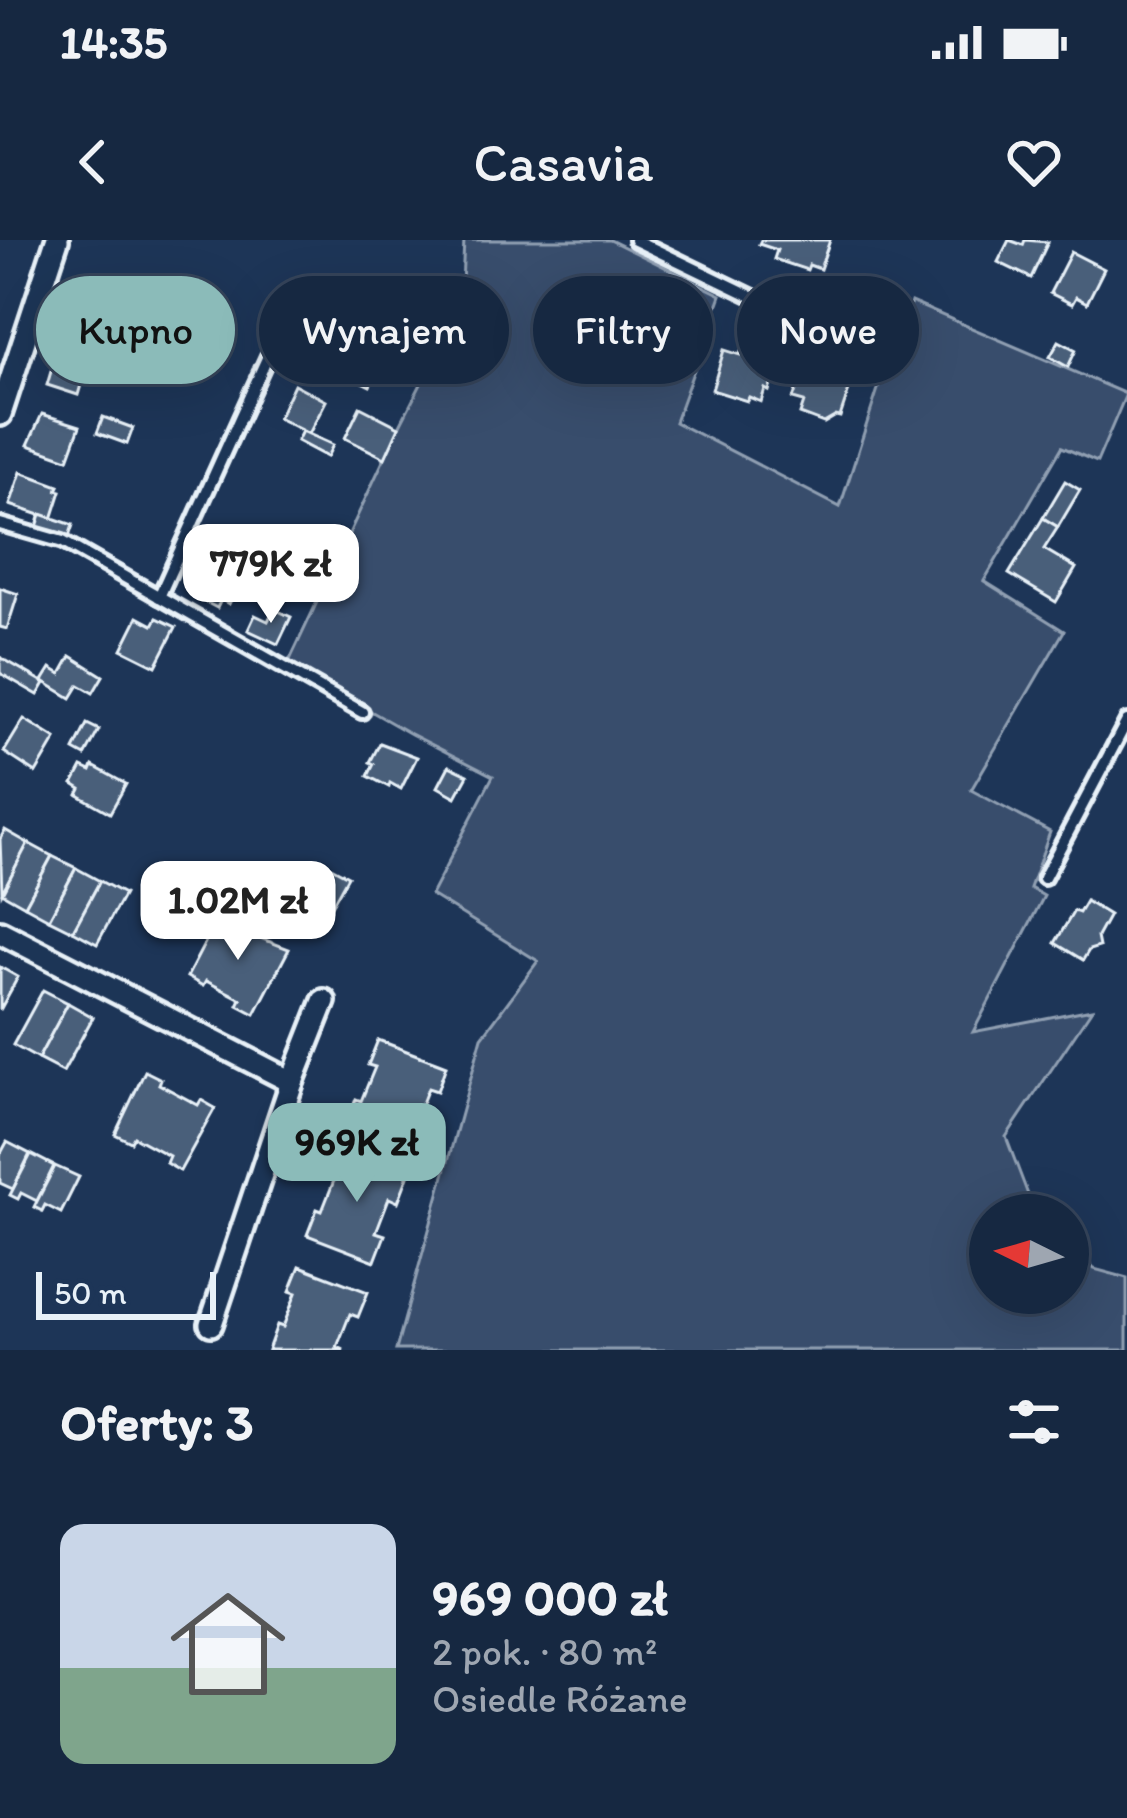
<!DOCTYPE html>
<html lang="pl">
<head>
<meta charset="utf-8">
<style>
  :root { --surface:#162841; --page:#1f3048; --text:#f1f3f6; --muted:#9ea6b1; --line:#35445a; --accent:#8bbbb9 }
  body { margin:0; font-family:Itim,sans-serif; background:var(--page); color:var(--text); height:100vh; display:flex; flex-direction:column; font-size:45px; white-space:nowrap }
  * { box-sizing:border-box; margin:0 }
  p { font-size:39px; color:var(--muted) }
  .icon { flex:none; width:66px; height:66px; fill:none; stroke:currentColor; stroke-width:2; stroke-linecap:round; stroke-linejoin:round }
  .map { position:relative; height:1110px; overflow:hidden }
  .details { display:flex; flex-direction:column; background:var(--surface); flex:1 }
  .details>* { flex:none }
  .hud { position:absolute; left:36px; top:36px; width:1056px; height:108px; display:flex; gap:24px }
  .needle { width:78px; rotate:275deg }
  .tools { position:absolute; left:969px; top:954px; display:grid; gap:24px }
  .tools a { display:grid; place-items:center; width:120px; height:120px; border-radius:50%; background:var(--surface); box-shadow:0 12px 48px #0002,0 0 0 3px var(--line); font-size:60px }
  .scale { position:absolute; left:36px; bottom:30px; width:180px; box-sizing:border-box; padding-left:12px; border:6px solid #e8f1f8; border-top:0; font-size:33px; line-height:42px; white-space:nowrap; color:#e8f1f8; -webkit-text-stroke:9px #1d3557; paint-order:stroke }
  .price { position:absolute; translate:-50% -102px; padding:0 27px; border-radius:24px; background:#fff; color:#222; font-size:39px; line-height:78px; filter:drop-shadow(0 3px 6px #0008) }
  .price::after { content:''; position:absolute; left:50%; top:72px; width:36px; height:27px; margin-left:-18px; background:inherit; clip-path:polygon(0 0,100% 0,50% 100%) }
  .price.on { background:var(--accent); color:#111 }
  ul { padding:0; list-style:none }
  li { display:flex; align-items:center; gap:36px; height:300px; padding:0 60px }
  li+li { border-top:3px solid var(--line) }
  li span { display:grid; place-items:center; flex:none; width:336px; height:240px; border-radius:24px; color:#555 }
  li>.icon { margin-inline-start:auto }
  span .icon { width:144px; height:144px; fill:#fffc; stroke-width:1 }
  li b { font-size:51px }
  h2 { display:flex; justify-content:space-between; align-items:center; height:144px; padding:0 60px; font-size:51px }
  .tag { padding:0 42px; border-radius:54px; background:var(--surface); box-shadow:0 12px 48px #0002,0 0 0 3px var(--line); font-size:42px; line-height:108px }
  .tag.on { background:var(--accent); color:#111 }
  .status { display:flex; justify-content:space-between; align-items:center; height:84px; padding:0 60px; background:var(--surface); direction:ltr }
  .status svg { height:33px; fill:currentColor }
  header { display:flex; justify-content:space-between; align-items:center; height:156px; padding:0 60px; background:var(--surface); font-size:54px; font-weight:600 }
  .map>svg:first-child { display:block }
</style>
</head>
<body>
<div class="status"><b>14:35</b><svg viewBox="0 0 49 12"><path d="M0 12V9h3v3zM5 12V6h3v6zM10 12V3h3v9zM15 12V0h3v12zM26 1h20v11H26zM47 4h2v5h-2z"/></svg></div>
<header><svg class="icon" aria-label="back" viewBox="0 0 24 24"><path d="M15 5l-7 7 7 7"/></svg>Casavia<svg class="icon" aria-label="heart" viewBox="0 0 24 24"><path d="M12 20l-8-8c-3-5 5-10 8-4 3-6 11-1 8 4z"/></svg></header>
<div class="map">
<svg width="1127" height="1110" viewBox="0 0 1127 1110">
  <rect width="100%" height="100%" fill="#1d3557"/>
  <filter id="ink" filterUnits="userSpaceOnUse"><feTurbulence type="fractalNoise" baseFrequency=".00833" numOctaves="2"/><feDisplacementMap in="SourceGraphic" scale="24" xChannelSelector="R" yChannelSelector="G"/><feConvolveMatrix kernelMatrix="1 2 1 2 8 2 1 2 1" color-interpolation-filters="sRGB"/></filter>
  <g filter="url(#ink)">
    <!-- green -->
    <path fill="#374d6c" stroke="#909fb2" stroke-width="3" d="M464 0H610L721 55 675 182 840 267 879 146 865 123 880 106 895 112 911 62 1126 154 1097 222 1062 207 984 341 1064 391 971 550 1050 592 1030 648 1044 656 973 792 1092 769 1006 897 1030 960 1044 975H990V1053H1068V1001L1094 1029 1127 1038V1110H396L482 797 538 721 431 655 493 536 411 494 288 424 399 187 461 66Z"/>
    <!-- building -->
    <g fill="#495e7a" stroke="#e8f1f8" stroke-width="3">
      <path d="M761 0H830L820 29 809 25 807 30 774 19 777 10 759 4Z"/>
      <path d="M1009 0 1023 5 1025 0 1048 2 1031 38 998 22Z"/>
      <path d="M1071 12 1104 29 1087 63 1076 57 1072 64 1050 53Z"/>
      <path d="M107 49 139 63 132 79 100 66Z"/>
      <path d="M341 51 373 69 355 109 336 100 341 91 326 84Z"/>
      <path d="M60 101 91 111 78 155 47 145Z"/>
      <path d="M1059 101 1076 110 1068 127 1050 117Z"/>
      <path d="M345 104 355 109 349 121 376 134 370 146 332 127Z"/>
      <path d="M753 107 780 116 769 151 765 149 761 162 749 157 747 161 712 150 724 110 740 115 742 109 751 112Z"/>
      <path d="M803 130 849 150 840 177 836 176 824 183 800 174 804 162 793 159Z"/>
      <path d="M294 144 326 161 309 194 278 178Z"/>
      <path d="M360 167 399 187 385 218 345 198Z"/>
      <path d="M42 174 80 186 68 219 28 205Z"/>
      <path d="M103 177 133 188 127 204 97 193Z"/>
      <path d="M302 191 333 205 327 217 297 201Z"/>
      <path d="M21 232 59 246 57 250 61 251 52 279 10 265Z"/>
      <path d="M1065 241 1080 250 1058 287 1043 278Z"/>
      <path d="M41 274 73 285 69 297 37 287Z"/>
      <path d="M1043 278 1058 287 1044 309 1076 328 1056 362 1009 334Z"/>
      <path d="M212 311 247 329 229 364 221 360 217 368 198 358 202 350 195 347Z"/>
      <path d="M0 348 18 354 7 389 0 387Z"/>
      <path d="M274 369 291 377 278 404 248 390 255 375 268 381Z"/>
      <path d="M138 377 153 385 157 378 176 387 156 426 122 409Z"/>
      <path d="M71 416 103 436 93 453 79 445 71 458 43 441 51 428 61 434Z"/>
      <path d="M0 417 45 443 38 455 0 433Z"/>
      <path d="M24 479 56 499 36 533 4 512Z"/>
      <path d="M87 484 99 490 85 516 74 510Z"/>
      <path d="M380 503 417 517 401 549 390 543 389 547 368 536 374 524 370 522Z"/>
      <path d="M93 526 126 544 110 573 78 555 81 549 73 544 82 527 91 531Z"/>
      <path d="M449 526 468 535 456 557 438 547Z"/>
      <path d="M5 590 28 603 2 653 0 599Z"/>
      <path d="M28 603 52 616 25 666 2 653Z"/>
      <path d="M52 616 76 628 49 679 25 666Z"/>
      <path d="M318 620 348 636 329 670 299 653Z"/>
      <path d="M76 628 100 641 73 691 49 679Z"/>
      <path d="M100 641 124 654 97 704 73 691Z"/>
      <path d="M1086 661 1109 675 1097 697 1099 707 1089 710 1083 720 1055 703 1074 671 1079 673Z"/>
      <path d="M220 674 236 682 234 688 289 709 255 774 238 765 241 759 206 741 203 746 187 737Z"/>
      <path d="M0 727 18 737 0 770Z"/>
      <path d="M43 750 68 763 38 819 13 805Z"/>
      <path d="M68 763 93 777 63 832 38 819Z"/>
      <path d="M378 800 446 826 437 851 428 848 415 881 424 884 414 910 346 885 356 859 361 861 375 827 368 825Z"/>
      <path d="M145 831 161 839 159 844 198 865 201 860 215 868 180 931 166 923 169 916 134 897 131 902 115 894Z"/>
      <path d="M7 902 30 914 13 949 0 943V915Z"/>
      <path d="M339 910 408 936 398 962 389 958 376 992 385 995 375 1021 307 995 317 969 322 971 335 938 329 935Z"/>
      <path d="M31 914 54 926 37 961 21 953 18 959 10 955Z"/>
      <path d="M55 926 79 937 61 973 45 965 42 971 34 967Z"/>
      <path d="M300 1026 368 1052 358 1077 350 1074 337 1107 344 1110H268L277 1085 283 1087 296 1053 290 1051Z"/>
    </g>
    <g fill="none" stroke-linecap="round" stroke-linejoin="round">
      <!-- service casing -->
      <g stroke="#e8f1f8" stroke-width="20">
        <g id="service">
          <path d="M635 0 866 111"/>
          <path d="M0 284 63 302 362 472"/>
          <path d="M159 357 268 116"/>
          <path d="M1044 638 1127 481"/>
        </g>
      </g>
      <!-- minor casing -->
      <g stroke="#e8f1f8" stroke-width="30">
        <g id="minor">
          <path d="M0 174 57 0"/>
          <path d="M0 692 292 842"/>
          <path d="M211 1084 292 842 324 761"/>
        </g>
      </g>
      <!-- service -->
      <use href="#service" stroke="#1d3557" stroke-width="10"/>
      <!-- minor -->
      <use href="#minor" stroke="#1d3557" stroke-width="21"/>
    </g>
  </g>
</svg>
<div class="tools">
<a><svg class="needle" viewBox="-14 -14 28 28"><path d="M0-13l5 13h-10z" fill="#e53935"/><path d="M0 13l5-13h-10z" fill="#9ea6b1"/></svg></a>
</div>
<div class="scale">50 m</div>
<b class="price" style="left:271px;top:386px">779K zł</b>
<b class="price" style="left:238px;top:723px">1.02M zł</b>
<b class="price on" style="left:357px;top:965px">969K zł</b>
<div class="hud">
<a class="tag on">Kupno</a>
<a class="tag">Wynajem</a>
<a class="tag">Filtry</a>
<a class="tag">Nowe</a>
</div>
</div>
<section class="details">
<h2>Oferty: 3<svg class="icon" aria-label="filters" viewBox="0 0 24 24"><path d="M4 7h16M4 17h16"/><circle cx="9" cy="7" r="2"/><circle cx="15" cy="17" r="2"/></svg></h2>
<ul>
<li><span style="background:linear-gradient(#c9d6e8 60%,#7fa58c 0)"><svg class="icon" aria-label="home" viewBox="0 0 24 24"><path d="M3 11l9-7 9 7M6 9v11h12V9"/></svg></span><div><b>969 000 zł</b><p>2 pok. · 80 m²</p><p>Osiedle Różane</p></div></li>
</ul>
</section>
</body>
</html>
